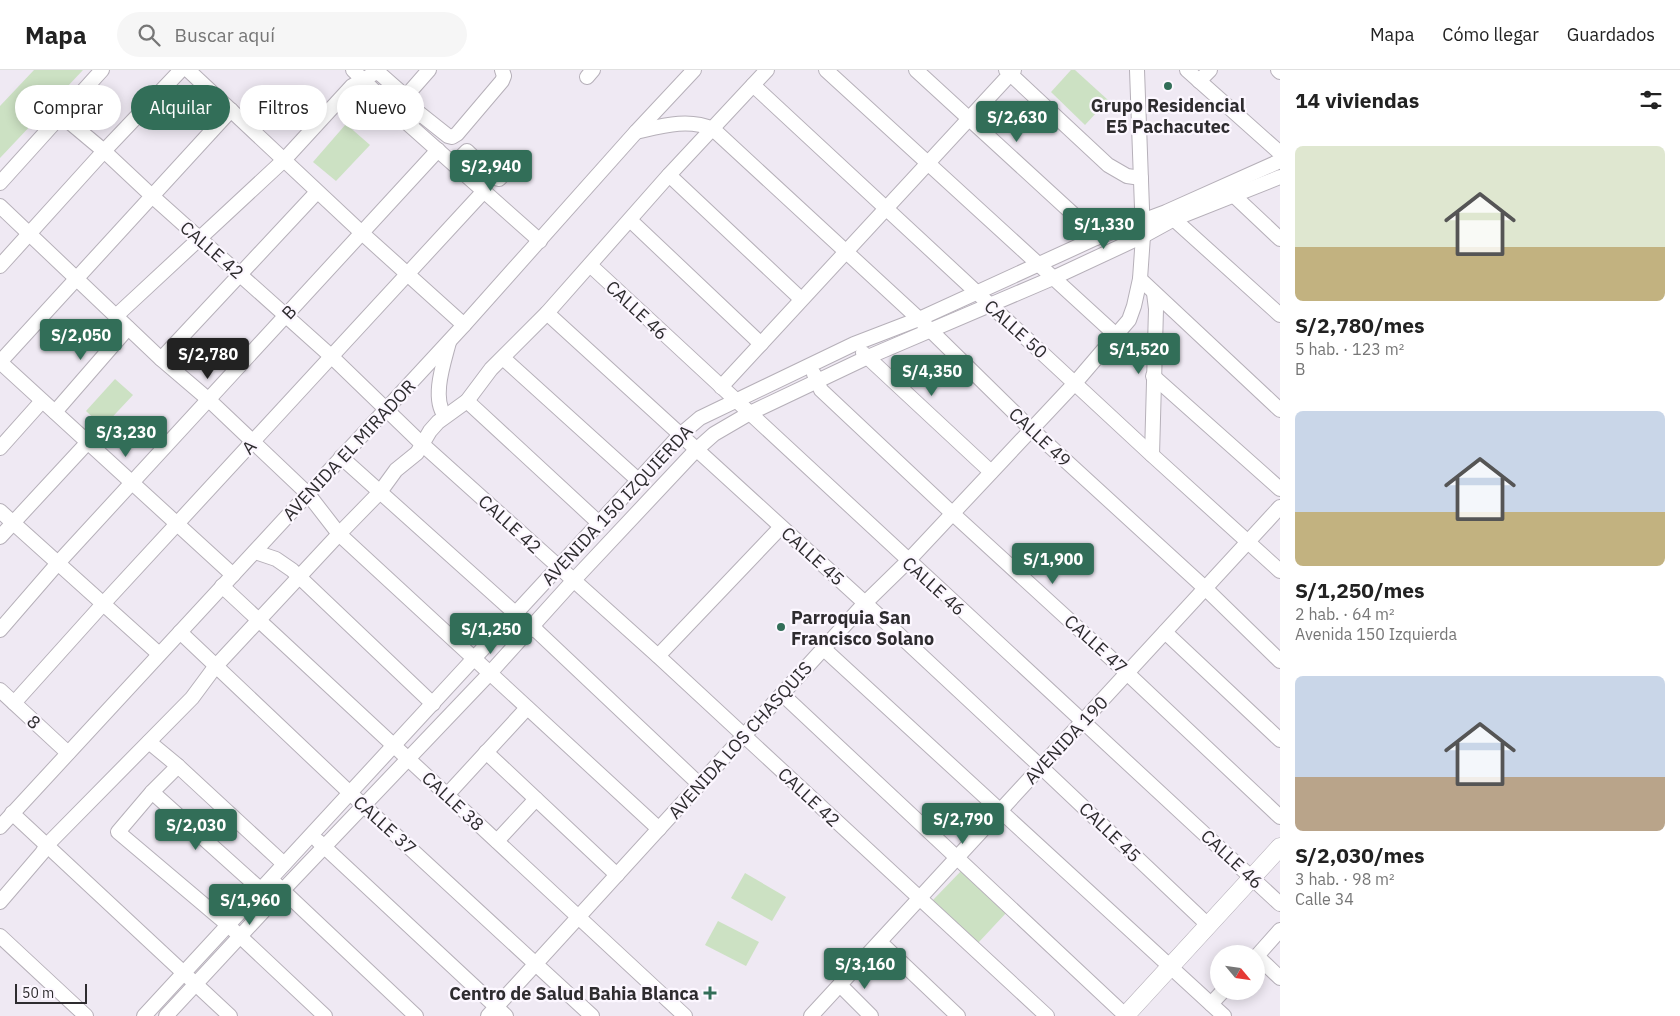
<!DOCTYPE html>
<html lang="es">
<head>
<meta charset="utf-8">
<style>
  :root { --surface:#fff; --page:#f6f6f6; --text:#222; --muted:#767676; --line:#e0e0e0; --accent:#326e58 }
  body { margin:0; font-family:"IBM Plex Sans",sans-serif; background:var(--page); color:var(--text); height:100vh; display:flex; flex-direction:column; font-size:19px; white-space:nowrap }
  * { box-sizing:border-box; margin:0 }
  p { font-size:16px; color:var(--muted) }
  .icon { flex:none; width:28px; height:28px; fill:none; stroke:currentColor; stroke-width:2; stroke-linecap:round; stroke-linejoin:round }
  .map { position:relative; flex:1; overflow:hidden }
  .side { display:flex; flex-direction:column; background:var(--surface); width:400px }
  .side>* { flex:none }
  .top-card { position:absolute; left:15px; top:15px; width:475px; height:45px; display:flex; gap:10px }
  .needle { width:32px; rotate:119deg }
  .buttons { position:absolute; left:1210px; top:875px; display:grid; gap:10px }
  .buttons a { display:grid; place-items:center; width:55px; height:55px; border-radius:50%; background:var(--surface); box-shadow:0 2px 12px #0003; font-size:25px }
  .scale { position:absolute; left:15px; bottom:12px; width:72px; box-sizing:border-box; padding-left:5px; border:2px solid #2e2c2f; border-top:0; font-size:14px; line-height:18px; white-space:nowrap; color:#2e2c2f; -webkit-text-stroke:4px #fcf7ff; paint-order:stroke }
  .price { position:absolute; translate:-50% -42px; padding:0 11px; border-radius:5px; background:var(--accent); color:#fff; font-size:16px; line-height:32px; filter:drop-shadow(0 1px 2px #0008) }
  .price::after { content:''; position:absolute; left:50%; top:30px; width:15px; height:11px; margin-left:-8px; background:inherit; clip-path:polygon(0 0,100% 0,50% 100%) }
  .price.active { background:#222; color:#fff }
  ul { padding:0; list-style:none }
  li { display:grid; align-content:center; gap:10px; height:265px; padding:0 15px }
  li span { display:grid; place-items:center; height:155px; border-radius:8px; color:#555 }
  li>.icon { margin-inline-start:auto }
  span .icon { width:90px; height:90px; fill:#fffc; stroke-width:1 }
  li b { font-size:21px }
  h2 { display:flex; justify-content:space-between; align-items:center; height:60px; padding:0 15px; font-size:21px }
  .chip { padding:0 18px; border-radius:22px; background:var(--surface); box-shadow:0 2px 12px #0003; font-size:18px; line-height:45px }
  .chip.active { background:var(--accent); color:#fff }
  header { display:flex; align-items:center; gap:30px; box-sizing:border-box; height:70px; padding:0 25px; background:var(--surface); border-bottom:1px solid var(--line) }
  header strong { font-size:24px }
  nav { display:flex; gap:28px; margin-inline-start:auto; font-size:18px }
  .search { width:350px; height:45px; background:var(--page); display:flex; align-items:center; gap:12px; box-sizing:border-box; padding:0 18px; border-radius:28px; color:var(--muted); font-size:19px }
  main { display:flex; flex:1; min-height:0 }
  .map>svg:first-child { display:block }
</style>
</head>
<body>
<header>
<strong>Mapa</strong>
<div class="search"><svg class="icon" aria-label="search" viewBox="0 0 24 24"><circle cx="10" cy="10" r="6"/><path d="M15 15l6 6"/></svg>Buscar aquí</div>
<nav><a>Mapa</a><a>Cómo llegar</a><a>Guardados</a></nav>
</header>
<main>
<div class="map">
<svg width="1280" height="946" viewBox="0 0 1280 946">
  <rect width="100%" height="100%" fill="#efe9f3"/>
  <!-- green -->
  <g fill="#cce1c3">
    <path d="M34 0H83L0 88V36Z"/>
    <path d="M1071 0H1075L1108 30 1085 55 1051 22Z"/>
    <path d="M346 54 370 75 336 111 313 92Z"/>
    <path d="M115 309 133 325 103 357 86 341Z"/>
    <path d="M963 799 1007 842 978 873 932 831Z"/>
    <path d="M745 803 786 827 772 851 731 828Z"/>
    <path d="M718 851 759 872 746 896 705 875Z"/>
  </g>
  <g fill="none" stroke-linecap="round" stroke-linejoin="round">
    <!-- minor casing -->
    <g stroke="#b6b0b9" stroke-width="16">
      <g id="minor">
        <path d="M188 0 363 164 464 255"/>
        <path d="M353 0 406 52 540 171"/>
        <path d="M826 0 1117 266"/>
        <path d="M916 0 1085 155 1096 168"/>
        <path d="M1006 0 1108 95 1127 106 1141 108"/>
        <path d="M1187 0 1280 83"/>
        <path d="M1278 0 1280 2"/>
        <path d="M587 7 593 0"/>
        <path d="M1199 11 1210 0"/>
        <path d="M753 15 1152 385 1280 501"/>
        <path d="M61 45 104 81 152 126 332 287 422 374 658 586 1047 946"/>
        <path d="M409 54 419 43 448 66 452 67 457 64 502 11 504 6 502 0"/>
        <path d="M636 62C662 56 688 48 713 59L919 249 1031 359 1206 519 1280 591"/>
        <path d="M454 94 467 81 495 108 499 109 511 97"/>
        <path d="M669 105 801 229"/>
        <path d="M0 113 102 0"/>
        <path d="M1229 121 1280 169"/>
        <path d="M0 136 161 289 209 330 308 424 339 464 659 759"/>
        <path d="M1167 143 1280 245"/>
        <path d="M630 150 761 274"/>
        <path d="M590 195C819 409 1049 622 1280 834"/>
        <path d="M0 196 104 81 181 0"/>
        <path d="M1140 209 1280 340"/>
        <path d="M547 243 865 533 1041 697 1208 855"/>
        <path d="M116 246 284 90 352 16 375 3H379L404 25H407L429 0"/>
        <path d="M863 283 991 402"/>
        <path d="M503 288 638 410"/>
        <path d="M161 289 317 122"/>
        <path d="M0 292 231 40"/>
        <path d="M0 292 233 505"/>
        <path d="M814 304 821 320 952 443 1127 603 1280 747"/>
        <path d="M1153 306 1280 419"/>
        <path d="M721 317 1014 0"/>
        <path d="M467 331 599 453"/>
        <path d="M55 342 128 258"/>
        <path d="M445 346C431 328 444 292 449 272"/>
        <path d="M0 378 42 331"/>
        <path d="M1152 385 1156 239 1154 223"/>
        <path d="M341 387 515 543 538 562 699 714"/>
        <path d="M0 441 159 584"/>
        <path d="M0 467 88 372"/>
        <path d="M255 482 276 489 292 500 433 634"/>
        <path d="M222 516 685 946"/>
        <path d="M0 560 58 493 438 80"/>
        <path d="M180 562 350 723 592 946"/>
        <path d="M1165 562 1280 670"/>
        <path d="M824 579 1224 946"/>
        <path d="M658 586 781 457"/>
        <path d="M0 620 68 683"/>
        <path d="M782 624 1125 945"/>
        <path d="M14 633 103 534 484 121"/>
        <path d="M149 672 178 696 284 794"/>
        <path d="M486 682 617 805"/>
        <path d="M178 696 152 722 118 762 228 855 325 946"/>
        <path d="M152 722 260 819"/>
        <path d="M447 725 527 638"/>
        <path d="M12 743 230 946"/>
        <path d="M0 757 464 255 636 62 694 0"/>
        <path d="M318 771 506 946"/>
        <path d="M497 771 536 729"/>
        <path d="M276 814 416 946"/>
        <path d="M0 832 42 783 47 775 192 628 215 597 339 464 380 422 396 400 417 383 430 361 438 352 467 331 491 299 547 243 669 105 767 0"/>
        <path d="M0 866 86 946"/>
        <path d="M880 872 958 946"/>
        <path d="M1257 886 1280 908"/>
        <path d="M1256 887 1280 860"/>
        <path d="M840 915 871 946"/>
        <path d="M1211 934 1223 921"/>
        <path d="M144 946 599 453 680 365 700 348 854 274 919 249 1096 168 1166 142 1280 91"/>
        <path d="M166 946 283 820 490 603 573 511 696 380 714 364 750 343 868 287 1053 208 1143 166 1174 149 1280 107"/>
        <path d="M488 946 865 533 907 492 1075 313 1129 250 1134 236 1140 209 1143 166 1137 0"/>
        <path d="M811 946 1280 437"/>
      </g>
    </g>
    <!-- major casing -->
    <g stroke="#b6b0b9" stroke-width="19">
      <path id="major" d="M1125 946 1280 777"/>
    </g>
    <!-- minor -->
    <use href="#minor" stroke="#fff" stroke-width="14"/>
    <!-- major -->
    <use href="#major" stroke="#fff" stroke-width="18"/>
  </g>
  <!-- markers -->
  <g fill="#326e58" stroke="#fcf7ff" stroke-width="2">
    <circle cx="1168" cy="16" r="5"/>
    <circle cx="781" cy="557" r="5"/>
    <path d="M707.5 915.5h5v5h5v5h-5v5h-5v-5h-5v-5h5z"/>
  </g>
  <g text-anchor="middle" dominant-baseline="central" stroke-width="4.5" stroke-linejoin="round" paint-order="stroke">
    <!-- poi labels -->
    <g font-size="18" font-weight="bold" fill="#2e2c2f" stroke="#fcf7ff">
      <text x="1168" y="35">Grupo Residencial<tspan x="1168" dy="21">E5 Pachacutec</tspan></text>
      <text x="791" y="547" text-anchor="start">Parroquia San<tspan x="791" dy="21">Francisco Solano</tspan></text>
      <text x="699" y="923" text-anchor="end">Centro de Salud Bahia Blanca</text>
    </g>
    <!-- street labels -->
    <g font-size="18" fill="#2e2c2f" stroke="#fcf7ff">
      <text transform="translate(212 180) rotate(41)">CALLE 42</text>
      <text transform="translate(637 240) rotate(43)">CALLE 46</text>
      <text transform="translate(289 242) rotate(-47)">B</text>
      <text transform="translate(1016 259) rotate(42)">CALLE 50</text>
      <text transform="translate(1040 367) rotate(43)">CALLE 49</text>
      <text transform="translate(249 377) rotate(-47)">A</text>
      <text transform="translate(349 380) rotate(-47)">AVENIDA EL MIRADOR</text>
      <text transform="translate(617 435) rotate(-47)">AVENIDA 150 IZQUIERDA</text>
      <text transform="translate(510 454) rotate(42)">CALLE 42</text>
      <text transform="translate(813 486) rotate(42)">CALLE 45</text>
      <text transform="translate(934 516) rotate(42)">CALLE 46</text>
      <text transform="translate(1096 574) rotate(42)">CALLE 47</text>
      <text transform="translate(34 652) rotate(43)">8</text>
      <text transform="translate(740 670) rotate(-48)">AVENIDA LOS CHASQUIS</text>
      <text transform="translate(1066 670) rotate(-47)">AVENIDA 190</text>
      <text transform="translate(809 727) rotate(43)">CALLE 42</text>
      <text transform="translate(453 731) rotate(43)">CALLE 38</text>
      <text transform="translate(385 755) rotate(42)">CALLE 37</text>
      <text transform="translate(1110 762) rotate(44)">CALLE 45</text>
      <text transform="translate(1232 789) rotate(43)">CALLE 46</text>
    </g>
  </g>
</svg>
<div class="buttons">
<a><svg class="needle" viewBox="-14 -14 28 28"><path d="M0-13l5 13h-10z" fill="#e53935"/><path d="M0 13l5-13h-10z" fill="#767676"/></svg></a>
</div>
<div class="scale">50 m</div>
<b class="price" style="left:1017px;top:73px">S/2,630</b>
<b class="price" style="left:491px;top:122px">S/2,940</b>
<b class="price" style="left:1104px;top:180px">S/1,330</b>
<b class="price" style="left:81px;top:291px">S/2,050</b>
<b class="price" style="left:1139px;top:305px">S/1,520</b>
<b class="price active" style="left:208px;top:310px">S/2,780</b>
<b class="price" style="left:932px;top:327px">S/4,350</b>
<b class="price" style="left:126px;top:388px">S/3,230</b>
<b class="price" style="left:1053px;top:515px">S/1,900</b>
<b class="price" style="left:491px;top:585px">S/1,250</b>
<b class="price" style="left:963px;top:775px">S/2,790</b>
<b class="price" style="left:196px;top:781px">S/2,030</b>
<b class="price" style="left:250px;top:856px">S/1,960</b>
<b class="price" style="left:865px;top:920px">S/3,160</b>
<div class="top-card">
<a class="chip">Comprar</a>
<a class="chip active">Alquilar</a>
<a class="chip">Filtros</a>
<a class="chip">Nuevo</a>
</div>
</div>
<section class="side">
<h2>14 viviendas<svg class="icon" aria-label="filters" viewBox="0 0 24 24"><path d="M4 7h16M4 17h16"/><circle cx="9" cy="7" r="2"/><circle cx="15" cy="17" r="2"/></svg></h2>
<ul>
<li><span style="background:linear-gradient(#dfe7d0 65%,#c2b280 0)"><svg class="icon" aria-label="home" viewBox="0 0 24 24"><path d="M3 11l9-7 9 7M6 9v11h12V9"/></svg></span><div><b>S/2,780/mes</b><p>5 hab. · 123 m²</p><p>B</p></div></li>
<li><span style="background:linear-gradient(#c9d6e8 65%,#c2b280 0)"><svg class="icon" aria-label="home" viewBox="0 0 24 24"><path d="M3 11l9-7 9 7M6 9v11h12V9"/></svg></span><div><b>S/1,250/mes</b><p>2 hab. · 64 m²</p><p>Avenida 150 Izquierda</p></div></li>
<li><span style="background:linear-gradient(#c9d6e8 65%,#b9a48a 0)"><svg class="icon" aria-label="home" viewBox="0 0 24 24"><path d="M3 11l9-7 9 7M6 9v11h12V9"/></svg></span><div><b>S/2,030/mes</b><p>3 hab. · 98 m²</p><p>Calle 34</p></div></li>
</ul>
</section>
</main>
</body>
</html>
